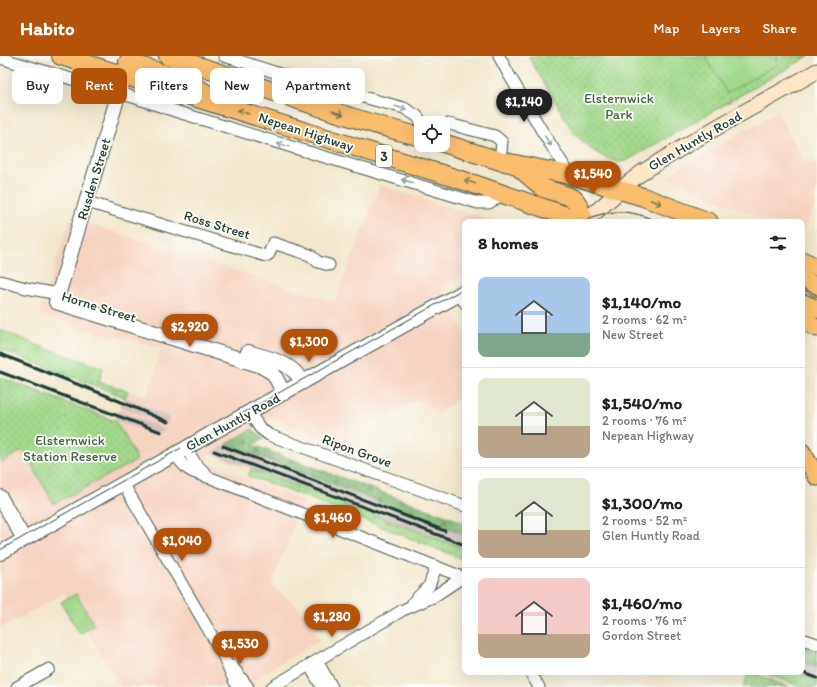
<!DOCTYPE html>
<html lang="en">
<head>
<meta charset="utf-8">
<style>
  :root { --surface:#fff; --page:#f2f2f2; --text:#222; --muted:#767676; --line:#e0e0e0; --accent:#b45309 }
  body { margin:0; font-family:Itim,sans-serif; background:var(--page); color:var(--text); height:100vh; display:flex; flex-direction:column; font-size:15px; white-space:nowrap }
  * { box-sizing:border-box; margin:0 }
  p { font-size:13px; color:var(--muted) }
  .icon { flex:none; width:22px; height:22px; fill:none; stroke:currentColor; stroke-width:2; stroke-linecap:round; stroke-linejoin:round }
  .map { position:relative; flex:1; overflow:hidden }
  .drawer { position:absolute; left:462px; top:163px; width:343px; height:456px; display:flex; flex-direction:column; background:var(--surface); border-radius:8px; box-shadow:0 4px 16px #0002 }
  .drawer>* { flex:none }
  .hud { position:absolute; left:12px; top:12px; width:380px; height:36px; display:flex; gap:8px }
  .tools { position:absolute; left:414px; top:60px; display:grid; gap:8px }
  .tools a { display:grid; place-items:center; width:36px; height:36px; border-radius:8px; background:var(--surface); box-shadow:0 4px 16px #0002; font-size:20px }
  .price { position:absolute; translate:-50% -34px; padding:0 9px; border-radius:14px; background:var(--accent); color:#fff; font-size:13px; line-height:26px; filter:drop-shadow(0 1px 2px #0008) }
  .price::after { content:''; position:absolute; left:50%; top:24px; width:12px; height:9px; margin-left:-6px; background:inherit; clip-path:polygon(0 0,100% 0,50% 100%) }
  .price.selected { background:#222; color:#fff }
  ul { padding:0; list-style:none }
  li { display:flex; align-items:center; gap:12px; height:100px; padding:0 16px }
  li+li { border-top:1px solid var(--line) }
  li span { display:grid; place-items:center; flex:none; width:112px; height:80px; border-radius:8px; color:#555 }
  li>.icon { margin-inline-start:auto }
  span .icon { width:48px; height:48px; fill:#fffc; stroke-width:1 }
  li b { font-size:17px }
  h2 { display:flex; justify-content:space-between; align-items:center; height:48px; padding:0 16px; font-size:17px }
  .pill { padding:0 14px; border-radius:8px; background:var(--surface); box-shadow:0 4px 16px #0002; font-size:14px; line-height:36px }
  .pill.selected { background:var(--accent); color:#fff }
  header { display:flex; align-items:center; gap:24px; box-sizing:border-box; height:56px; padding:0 20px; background:var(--accent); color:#fff }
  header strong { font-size:19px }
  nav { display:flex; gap:22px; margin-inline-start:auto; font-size:14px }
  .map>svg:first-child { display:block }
</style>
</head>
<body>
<header>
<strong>Habito</strong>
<nav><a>Map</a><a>Layers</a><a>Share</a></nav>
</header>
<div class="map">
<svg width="817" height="631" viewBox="0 0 817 631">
  <defs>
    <pattern id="grass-tufts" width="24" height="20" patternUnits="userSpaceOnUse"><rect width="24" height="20" fill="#a1d889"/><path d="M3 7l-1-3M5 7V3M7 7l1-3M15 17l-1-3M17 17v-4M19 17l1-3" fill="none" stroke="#8aba77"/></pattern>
    <pattern id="forest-firs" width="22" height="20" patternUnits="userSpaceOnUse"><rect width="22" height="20" fill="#80b875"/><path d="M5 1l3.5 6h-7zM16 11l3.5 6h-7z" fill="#689761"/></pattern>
    <pattern id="park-dots" width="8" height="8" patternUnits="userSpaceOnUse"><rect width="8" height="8" fill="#a1d889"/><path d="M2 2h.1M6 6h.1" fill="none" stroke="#8aba77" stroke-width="1.8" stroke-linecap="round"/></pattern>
  </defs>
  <rect width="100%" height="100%" fill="#fdfcf7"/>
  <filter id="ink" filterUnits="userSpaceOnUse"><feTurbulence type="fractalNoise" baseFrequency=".025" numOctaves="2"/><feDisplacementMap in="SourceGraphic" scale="8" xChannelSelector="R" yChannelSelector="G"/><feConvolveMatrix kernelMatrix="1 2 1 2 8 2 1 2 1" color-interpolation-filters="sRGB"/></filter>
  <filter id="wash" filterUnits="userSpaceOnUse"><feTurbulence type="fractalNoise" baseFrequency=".012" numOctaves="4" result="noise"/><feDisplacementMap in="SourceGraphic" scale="16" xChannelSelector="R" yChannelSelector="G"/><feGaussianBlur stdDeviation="0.9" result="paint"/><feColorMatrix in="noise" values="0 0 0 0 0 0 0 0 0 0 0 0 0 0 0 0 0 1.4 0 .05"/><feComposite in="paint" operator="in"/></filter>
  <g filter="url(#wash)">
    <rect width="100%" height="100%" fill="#f2e7cd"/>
    <!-- built -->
    <g fill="#f5d3c1">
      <path d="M777 56 806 106 817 107V146L802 177V166H770L717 144 670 122V118Z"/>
      <path d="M380 129 473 159 480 160 498 166H465V218L440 232 465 278V339L438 357 417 343 338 387 271 362 209 398 207 405 218 411 303 445 272 529 305 558 320 584 240 631H120L65 537 0 573V407L23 394 54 448 126 382 115 365 128 335 147 340 161 293 114 279 113 281 39 259 70 162 335 246Z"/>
    </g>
    <!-- railway -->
    <g fill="#d1c0bc">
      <path d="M123 340 168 361 169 363 166 369 120 350Z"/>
      <path d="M118 355 164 373V374L156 379 114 364Z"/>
      <path d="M227 388 465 478V493L210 397Z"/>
      <path d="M802 606 817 612V625L792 616H802Z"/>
    </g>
    <!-- grass -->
    <g fill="url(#grass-tufts)" stroke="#608a5e">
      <path d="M0 274 45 292 103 312 99 326 128 335 125 341 0 293Z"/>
      <path d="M251 413 465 493V504L301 439 248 420Z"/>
      <path d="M763 616H792L817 625V631H801Z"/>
    </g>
    <!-- forest -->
    <g fill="url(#forest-firs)" stroke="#507a54">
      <path d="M252 373 264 382 253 389 465 467V478L227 388Z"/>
      <path d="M802 589 817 595V612L802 606Z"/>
    </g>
    <!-- park -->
    <g fill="url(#park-dots)" stroke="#608a5e">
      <path d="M528 0H809L626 105 618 106 602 100 591 93 574 77Z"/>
      <path d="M0 321 115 365 126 382 137 404 54 448 23 394 0 407Z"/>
      <path d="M749 616H751L789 631H743Z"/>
    </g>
    <!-- pitch -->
    <g fill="#a1d889" stroke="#608a5e">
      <path d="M705 0H774L778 8 727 37Z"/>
      <path d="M76 538 94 569 80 578 61 546Z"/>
    </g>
  </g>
  <g filter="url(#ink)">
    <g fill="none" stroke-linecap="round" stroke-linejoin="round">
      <!-- minor casing -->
      <g stroke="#3f564b" stroke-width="13">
        <g id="minor">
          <path d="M224 0 296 23 404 52 417 60 422 67"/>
          <path d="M499 0 508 17 542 75 570 119"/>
          <path d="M0 2 136 42 178 56 295 92 478 147H489L504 138"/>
          <path d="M443 71 448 68 453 69 495 80 502 86 500 105"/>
          <path d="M87 146 266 200 269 198 273 187 310 199 318 206 329 209"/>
          <path d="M0 225 26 232 58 238"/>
          <path d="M459 238 465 247"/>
          <path d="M249 356 260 372 269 379 465 450"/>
          <path d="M186 392 195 407 207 419"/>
          <path d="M175 398C187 416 191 416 211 422L465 522"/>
          <path d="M123 427 222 597 237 631"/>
          <path d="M413 546 429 530 436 511"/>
          <path d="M802 583 817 588"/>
          <path d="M317 605 332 631"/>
          <path d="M309 609 322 631"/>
          <path d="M232 610 248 631"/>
          <path d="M530 616 539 631"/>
          <path d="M17 631 49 613"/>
          <path d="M272 631 403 554 433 541 463 521"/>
        </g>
      </g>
      <!-- tertiary casing -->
      <g stroke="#3f564b" stroke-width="16">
        <g id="tertiary">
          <path d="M124 20 56 246 259 309 273 317 284 337"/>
          <path d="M248 296C270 303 290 305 303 326"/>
          <path d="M212 377 465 235"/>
          <path d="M0 441 24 483"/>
          <path d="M0 497 188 391"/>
        </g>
      </g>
      <!-- secondary casing -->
      <g stroke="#3f564b" stroke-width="17">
        <path id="secondary" d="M582 166C605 151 623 128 646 114 701 78 760 48 817 15"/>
      </g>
      <!-- primary casing -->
      <g stroke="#3f564b" stroke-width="19">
        <g id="primary">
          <path d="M802 204 817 211"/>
          <path d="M802 265 817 272"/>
          <path d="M802 396 817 421"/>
        </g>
      </g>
      <!-- trunk casing -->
      <g stroke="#3f564b" stroke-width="20">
        <g id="trunk">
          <path d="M61 0 471 127 584 166"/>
          <path d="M168 0C252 27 335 59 421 81"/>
          <path d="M128 6 186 25 207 38"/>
          <path d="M443 87 500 105 570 119 643 141 709 166"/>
          <path d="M515 108 543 132 568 140 575 144 579 150 584 165"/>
          <path d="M802 223 817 231"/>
          <path d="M802 247 817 253"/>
        </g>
      </g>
      <!-- minor -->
      <use href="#minor" stroke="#fff" stroke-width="11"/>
      <!-- tertiary -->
      <use href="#tertiary" stroke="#fff" stroke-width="14"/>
      <!-- secondary -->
      <use href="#secondary" stroke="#fde5c5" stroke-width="15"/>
      <!-- primary -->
      <use href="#primary" stroke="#fbbd6e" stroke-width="17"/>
      <!-- trunk -->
      <use href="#trunk" stroke="#fbbd6e" stroke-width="18"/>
      <!-- tram -->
      <g stroke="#1f3d34" stroke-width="1">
        <path d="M581 166C609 152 631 153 658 166"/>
        <path d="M802 232 817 239"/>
        <path d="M0 494 465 232"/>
      </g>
      <!-- rail -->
      <g stroke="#1f3d34" stroke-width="3">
        <path d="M0 298 105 339 168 366"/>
        <path d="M0 316 161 376"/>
        <path d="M223 390 445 475"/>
        <path d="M214 395 465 489"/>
        <path d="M801 616 817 622"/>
      </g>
      <!-- tertiary-bridge casing -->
      <g stroke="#3f564b" stroke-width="16" stroke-linecap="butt">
        <path id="tertiary-bridge" d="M188 391 212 377"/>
      </g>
      <!-- tertiary-bridge -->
      <use href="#tertiary-bridge" stroke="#fff" stroke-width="14"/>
    </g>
    <!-- one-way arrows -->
    <defs><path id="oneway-shaft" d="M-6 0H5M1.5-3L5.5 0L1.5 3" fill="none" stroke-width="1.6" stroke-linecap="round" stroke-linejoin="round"/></defs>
    <g stroke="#8f9e9a">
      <use href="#oneway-shaft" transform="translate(401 52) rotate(18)"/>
      <use href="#oneway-shaft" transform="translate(548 85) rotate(57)"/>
      <use href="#oneway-shaft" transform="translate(283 89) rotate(-163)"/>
      <use href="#oneway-shaft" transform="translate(407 125) rotate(-164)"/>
    </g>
    <g stroke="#82774e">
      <use href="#oneway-shaft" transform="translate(243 56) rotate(-161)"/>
      <use href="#oneway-shaft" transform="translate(338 57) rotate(19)"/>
      <use href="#oneway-shaft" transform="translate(470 126) rotate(-162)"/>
      <use href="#oneway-shaft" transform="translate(656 146) rotate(19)"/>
    </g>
  </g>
  <g text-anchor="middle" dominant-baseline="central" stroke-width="3.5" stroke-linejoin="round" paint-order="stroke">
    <!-- shield labels -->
    <rect fill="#fdfcf7" stroke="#62766e" stroke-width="1" x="376" y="89" width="16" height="22" rx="3"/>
    <g font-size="13" font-weight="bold" fill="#1f3d34">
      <text x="384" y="100">3</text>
    </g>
    <!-- park labels -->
    <g font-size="14" fill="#406449" stroke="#fdfcf7">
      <text x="619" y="42">Elsternwick<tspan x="619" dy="16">Park</tspan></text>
      <text x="70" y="384">Elsternwick<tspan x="70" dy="16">Station Reserve</tspan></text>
    </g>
    <!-- street labels -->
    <g font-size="14" fill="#1f3d34" stroke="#fdfcf7">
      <text transform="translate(306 76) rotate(18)">Nepean Highway</text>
      <text transform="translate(695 85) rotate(-30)">Glen Huntly Road</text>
      <text transform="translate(94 123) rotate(-73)">Rusden Street</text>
      <text transform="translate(217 169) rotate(17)">Ross Street</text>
      <text transform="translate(99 251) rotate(17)">Horne Street</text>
      <text transform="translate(233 366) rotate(-29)">Glen Huntly Road</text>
      <text transform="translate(357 395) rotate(20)">Ripon Grove</text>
    </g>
  </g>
</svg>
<div class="tools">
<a><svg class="icon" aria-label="locate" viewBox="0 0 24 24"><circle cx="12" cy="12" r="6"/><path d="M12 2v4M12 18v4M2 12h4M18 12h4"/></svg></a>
</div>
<b class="price selected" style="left:524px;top:67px">$1,140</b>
<b class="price" style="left:593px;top:139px">$1,540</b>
<b class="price" style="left:190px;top:292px">$2,920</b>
<b class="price" style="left:309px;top:307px">$1,300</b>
<b class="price" style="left:333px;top:483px">$1,460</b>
<b class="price" style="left:182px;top:506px">$1,040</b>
<b class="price" style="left:332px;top:582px">$1,280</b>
<b class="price" style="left:240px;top:609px">$1,530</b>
<div class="hud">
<a class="pill">Buy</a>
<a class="pill selected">Rent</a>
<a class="pill">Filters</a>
<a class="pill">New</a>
<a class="pill">Apartment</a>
</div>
<section class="drawer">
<h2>8 homes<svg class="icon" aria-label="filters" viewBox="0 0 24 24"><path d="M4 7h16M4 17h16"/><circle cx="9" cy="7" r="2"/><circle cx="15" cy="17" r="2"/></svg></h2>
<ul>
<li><span style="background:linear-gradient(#a9c7e8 70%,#7fa58c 0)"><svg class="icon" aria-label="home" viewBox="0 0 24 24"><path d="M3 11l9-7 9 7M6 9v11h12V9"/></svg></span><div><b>$1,140/mo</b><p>2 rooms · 62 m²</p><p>New Street</p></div></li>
<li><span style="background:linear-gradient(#dfe7d0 60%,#b9a48a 0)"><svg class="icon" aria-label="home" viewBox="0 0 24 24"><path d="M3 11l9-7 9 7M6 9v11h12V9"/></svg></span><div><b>$1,540/mo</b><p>2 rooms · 76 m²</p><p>Nepean Highway</p></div></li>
<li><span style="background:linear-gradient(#dfe7d0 65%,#b9a48a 0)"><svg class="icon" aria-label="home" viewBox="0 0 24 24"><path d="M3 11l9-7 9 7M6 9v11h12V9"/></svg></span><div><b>$1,300/mo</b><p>2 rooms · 52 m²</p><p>Glen Huntly Road</p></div></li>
<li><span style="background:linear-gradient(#f6c9c9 70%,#b9a48a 0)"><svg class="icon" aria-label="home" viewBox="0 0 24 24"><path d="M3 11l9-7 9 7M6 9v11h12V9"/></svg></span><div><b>$1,460/mo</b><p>2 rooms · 76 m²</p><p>Gordon Street</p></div></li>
</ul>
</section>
</div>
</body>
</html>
